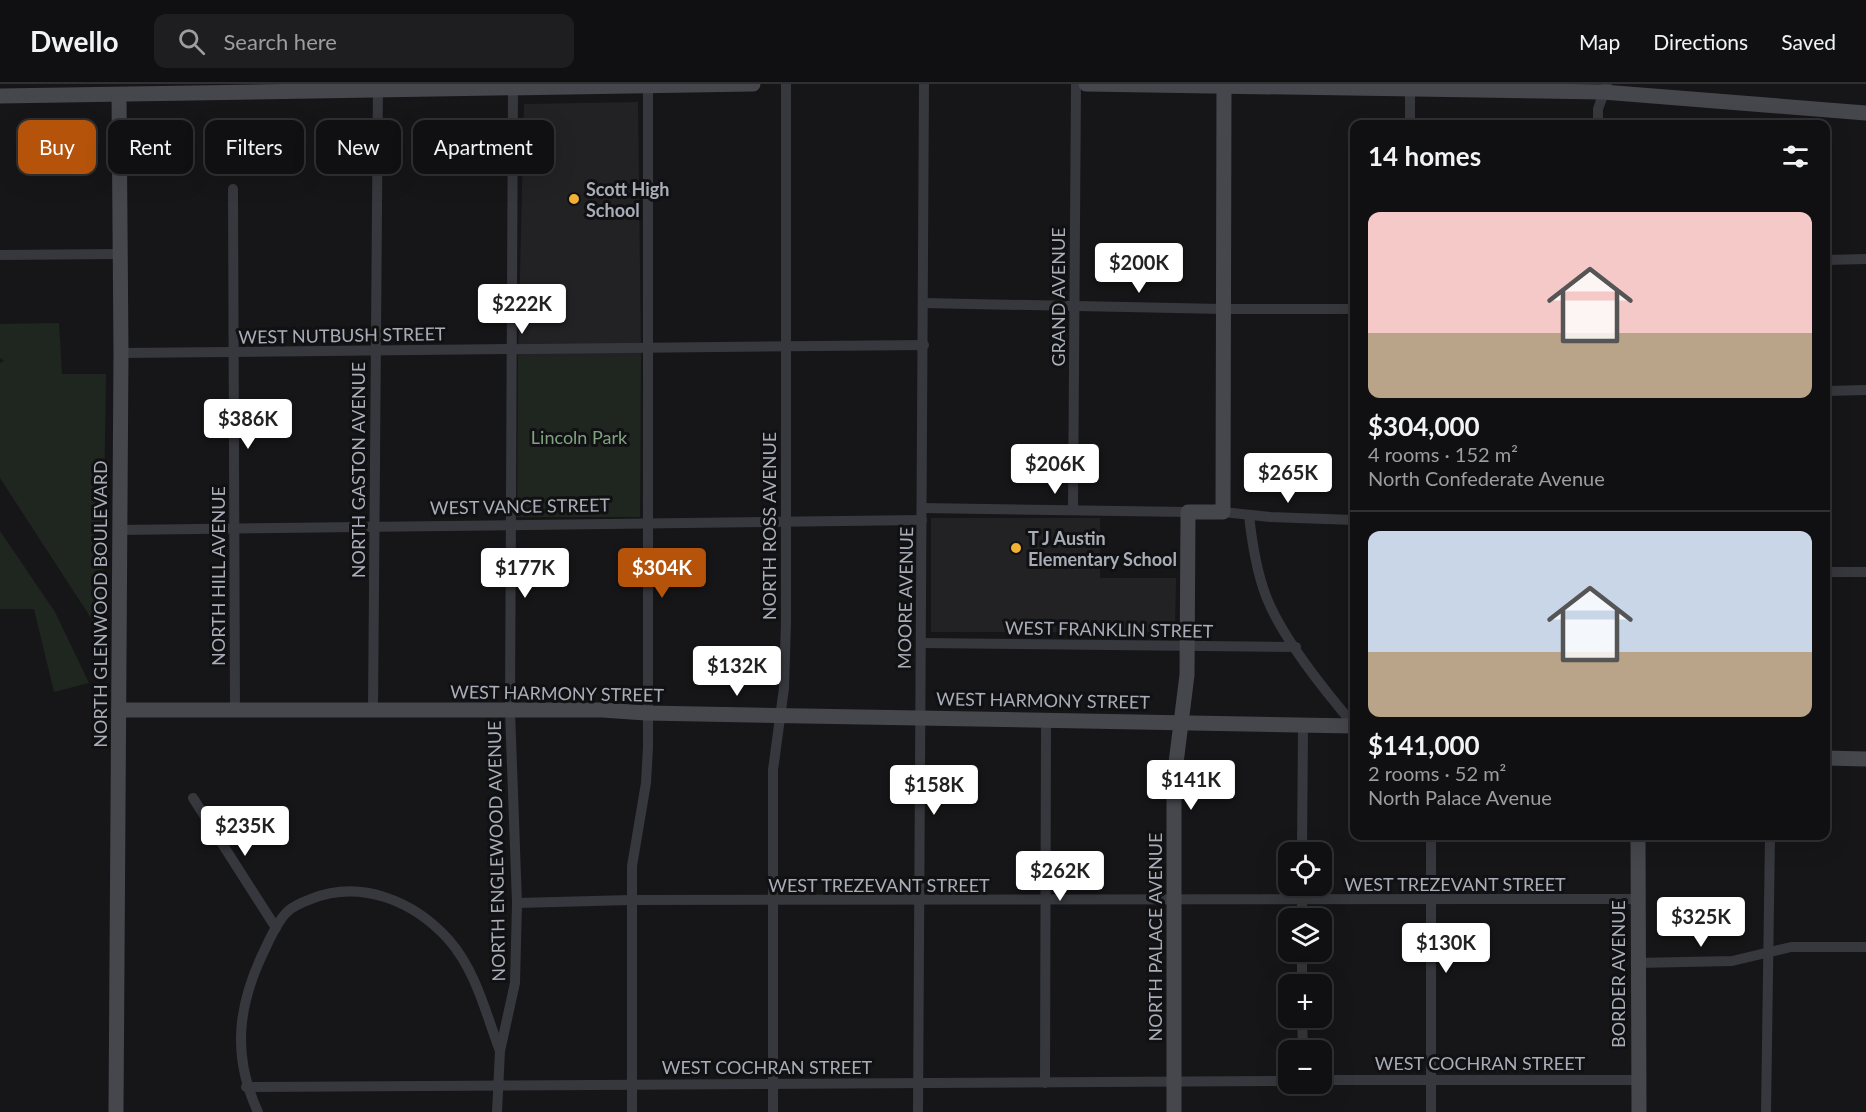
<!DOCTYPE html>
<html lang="en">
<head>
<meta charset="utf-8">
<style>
  :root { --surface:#101012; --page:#1e1e20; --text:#f1f3f6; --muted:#9c9d9f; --line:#303032; --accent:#b45309 }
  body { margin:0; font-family:Lato,sans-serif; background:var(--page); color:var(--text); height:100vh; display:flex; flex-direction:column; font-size:22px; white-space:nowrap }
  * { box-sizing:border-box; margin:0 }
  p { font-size:20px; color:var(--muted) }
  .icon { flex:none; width:33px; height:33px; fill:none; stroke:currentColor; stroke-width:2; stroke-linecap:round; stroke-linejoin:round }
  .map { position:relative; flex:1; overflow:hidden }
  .details { position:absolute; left:1350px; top:36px; width:480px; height:720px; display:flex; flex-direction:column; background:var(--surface); border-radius:12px; box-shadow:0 6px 24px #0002,0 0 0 2px var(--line) }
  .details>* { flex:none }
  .banner { position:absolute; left:18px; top:36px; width:570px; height:54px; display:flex; gap:12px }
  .controls { position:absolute; left:1278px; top:758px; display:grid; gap:12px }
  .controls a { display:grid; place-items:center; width:54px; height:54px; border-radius:12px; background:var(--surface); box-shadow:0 6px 24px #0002,0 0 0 2px var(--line); font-size:30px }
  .price { position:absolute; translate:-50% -51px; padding:0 14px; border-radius:6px; background:#fff; color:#222; font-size:20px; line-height:39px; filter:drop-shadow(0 2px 3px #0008) }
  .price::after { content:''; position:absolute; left:50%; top:36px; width:18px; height:14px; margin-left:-9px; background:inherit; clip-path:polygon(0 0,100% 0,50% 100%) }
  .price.active { background:var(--accent); color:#fff }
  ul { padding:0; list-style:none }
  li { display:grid; align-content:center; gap:12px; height:318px; padding:0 18px }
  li+li { border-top:2px solid var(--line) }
  li span { display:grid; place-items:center; height:186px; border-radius:12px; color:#555 }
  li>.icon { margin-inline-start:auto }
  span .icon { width:108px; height:108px; fill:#fffc; stroke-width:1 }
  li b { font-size:26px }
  h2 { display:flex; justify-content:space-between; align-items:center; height:72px; padding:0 18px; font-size:26px }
  .tag { padding:0 21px; border-radius:12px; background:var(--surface); box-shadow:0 6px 24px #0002,0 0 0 2px var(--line); font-size:21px; line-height:54px }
  .tag.active { background:var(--accent); color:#fff }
  header { display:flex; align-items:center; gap:36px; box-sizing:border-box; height:84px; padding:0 30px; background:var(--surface); border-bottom:2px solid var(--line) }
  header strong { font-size:28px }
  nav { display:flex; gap:33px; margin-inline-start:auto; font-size:21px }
  .search { width:420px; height:54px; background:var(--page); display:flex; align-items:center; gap:15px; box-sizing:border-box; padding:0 21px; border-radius:12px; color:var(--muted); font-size:22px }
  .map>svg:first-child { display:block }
</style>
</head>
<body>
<header>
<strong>Dwello</strong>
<div class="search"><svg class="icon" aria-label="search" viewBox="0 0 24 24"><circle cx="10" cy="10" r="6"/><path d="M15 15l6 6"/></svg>Search here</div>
<nav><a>Map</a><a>Directions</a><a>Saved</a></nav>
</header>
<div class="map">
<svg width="1866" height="1028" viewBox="0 0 1866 1028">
  <rect width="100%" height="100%" fill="#161618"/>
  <!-- built -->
  <g fill="#222225">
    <path d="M638 18 641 273H518L524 20Z"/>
    <path d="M931 434H1100V494H1176L1175 548H931Z"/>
  </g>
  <!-- green -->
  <g fill="#1e261f">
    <path d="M59 239 62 290H106L102 551 0 394V279L4 277 0 274V240Z"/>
    <path d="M518 273H641L640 433H517Z"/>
    <path d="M0 447 55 528 89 599 54 608 34 525H0Z"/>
  </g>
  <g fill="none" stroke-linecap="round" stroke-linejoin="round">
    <!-- street -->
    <g stroke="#37383d" stroke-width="10">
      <path d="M1410 0V40"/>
      <path d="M1598 40V25L1607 0"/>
      <path d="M233 105 235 628"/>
      <path d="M0 171 120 170"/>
      <path d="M1826 176 1866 175"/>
      <path d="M923 219 1223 225H1354"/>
      <path d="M121 269 924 261"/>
      <path d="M1826 307 1866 306"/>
      <path d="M922 424 1188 428"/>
      <path d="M1073 425 1076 0"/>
      <path d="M1223 428 1270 433 1354 436"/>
      <path d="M1249 431C1252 459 1256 486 1266 512 1282 554 1325 607 1354 641"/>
      <path d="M119 446 922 436"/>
      <path d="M1826 488H1866"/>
      <path d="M921 559 1296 563"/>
      <path d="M373 627 378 0"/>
      <path d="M193 714 276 844"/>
      <path d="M1302 768 1303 641"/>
      <path d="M517 819 631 816 1637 815"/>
      <path d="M1302 834V801"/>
      <path d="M1302 867V900"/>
      <path d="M1637 879 1732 877 1791 863H1866"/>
      <path d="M1302 933 1303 966"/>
      <path d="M1322 996H1638"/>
      <path d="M1045 999 1046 637"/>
      <path d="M246 1003 1288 997"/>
      <path d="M258 1028C231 970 238 919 266 863 271 852 278 837 287 828 293 822 303 818 311 815 361 795 414 817 449 856 476 887 486 930 500 967"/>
      <path d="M497 1028 500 967 515 899 517 819 510 627 513 0"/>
      <path d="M632 1028V782L646 699 648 663V0"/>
      <path d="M773 1028V686L784 604 786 538V0"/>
      <path d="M918 1028 924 0"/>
      <path d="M1431 1028V752"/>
      <path d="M1766 1028 1770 752"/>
    </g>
    <!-- secondary -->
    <g stroke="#45474d" stroke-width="15">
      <path d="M1086 0 1603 8 1866 29"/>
      <path d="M0 12 753 0"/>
      <path d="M119 626H602L646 629 1354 642"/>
      <path d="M1826 674 1866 675"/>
      <path d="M1638 752 1639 1028"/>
      <path d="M116 1028 121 269 119 12"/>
      <path d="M1174 1028V695L1187 591 1188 428H1223L1224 0"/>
    </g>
  </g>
  <!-- markers -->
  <g fill="#f2b134" stroke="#111113" stroke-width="2">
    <circle cx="574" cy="115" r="6"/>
    <circle cx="1016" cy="464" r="6"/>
  </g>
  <g text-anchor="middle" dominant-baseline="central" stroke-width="6" stroke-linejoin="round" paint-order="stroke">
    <!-- poi labels -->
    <g font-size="18" font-weight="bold" fill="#a8adb8" stroke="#111113" text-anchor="start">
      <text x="586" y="105">Scott High<tspan x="586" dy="21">School</tspan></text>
      <text x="1028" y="454">T J Austin<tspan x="1028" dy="21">Elementary School</tspan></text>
    </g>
    <!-- street labels -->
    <g font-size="18" fill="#a8adb8" stroke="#111113">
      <text transform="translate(1058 213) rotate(-90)">GRAND AVENUE</text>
      <text transform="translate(342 251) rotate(-1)">WEST NUTBUSH STREET</text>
      <text transform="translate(358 386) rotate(-90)">NORTH GASTON AVENUE</text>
      <text transform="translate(520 422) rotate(-1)">WEST VANCE STREET</text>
      <text transform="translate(769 442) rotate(-90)">NORTH ROSS AVENUE</text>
      <text transform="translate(218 492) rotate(-90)">NORTH HILL AVENUE</text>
      <text transform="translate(905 514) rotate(-89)">MOORE AVENUE</text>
      <text transform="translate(100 520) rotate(-90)">NORTH GLENWOOD BOULEVARD</text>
      <text transform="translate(1109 545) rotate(1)">WEST FRANKLIN STREET</text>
      <text transform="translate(557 609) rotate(1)">WEST HARMONY STREET</text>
      <text transform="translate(1043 616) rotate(1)">WEST HARMONY STREET</text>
      <text transform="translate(496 767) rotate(-91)">NORTH ENGLEWOOD AVENUE</text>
      <text x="1455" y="800">WEST TREZEVANT STREET</text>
      <text x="879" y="801">WEST TREZEVANT STREET</text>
      <text transform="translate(1155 853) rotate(-90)">NORTH PALACE AVENUE</text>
      <text transform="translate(1618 890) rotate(-90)">BORDER AVENUE</text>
      <text x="1480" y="979">WEST COCHRAN STREET</text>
      <text x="767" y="983">WEST COCHRAN STREET</text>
    </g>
    <!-- park labels -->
    <g font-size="18" fill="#7fa381" stroke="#111113">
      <text x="579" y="353">Lincoln Park</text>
    </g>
  </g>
</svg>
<div class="controls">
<a><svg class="icon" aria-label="locate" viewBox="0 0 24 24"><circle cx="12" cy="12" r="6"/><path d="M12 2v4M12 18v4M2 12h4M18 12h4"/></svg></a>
<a><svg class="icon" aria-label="layers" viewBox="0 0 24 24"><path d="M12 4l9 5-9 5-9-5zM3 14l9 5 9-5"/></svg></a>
<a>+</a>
<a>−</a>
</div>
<b class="price" style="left:1139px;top:210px">$200K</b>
<b class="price" style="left:522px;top:251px">$222K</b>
<b class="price" style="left:248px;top:366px">$386K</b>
<b class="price" style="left:1055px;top:411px">$206K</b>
<b class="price" style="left:1288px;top:420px">$265K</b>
<b class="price" style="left:525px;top:515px">$177K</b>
<b class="price active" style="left:662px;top:515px">$304K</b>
<b class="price" style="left:737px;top:613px">$132K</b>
<b class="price" style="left:1191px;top:727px">$141K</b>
<b class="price" style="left:934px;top:732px">$158K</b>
<b class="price" style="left:245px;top:773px">$235K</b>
<b class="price" style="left:1060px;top:818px">$262K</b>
<b class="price" style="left:1701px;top:864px">$325K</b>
<b class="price" style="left:1446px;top:890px">$130K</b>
<div class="banner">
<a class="tag active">Buy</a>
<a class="tag">Rent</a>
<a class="tag">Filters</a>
<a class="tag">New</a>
<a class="tag">Apartment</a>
</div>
<section class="details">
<h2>14 homes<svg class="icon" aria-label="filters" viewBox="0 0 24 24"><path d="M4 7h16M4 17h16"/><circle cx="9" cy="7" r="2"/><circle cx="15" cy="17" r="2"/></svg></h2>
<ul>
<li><span style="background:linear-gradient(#f6c9c9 65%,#b9a48a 0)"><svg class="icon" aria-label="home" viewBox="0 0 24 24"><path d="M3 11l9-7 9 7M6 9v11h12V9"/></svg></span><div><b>$304,000</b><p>4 rooms · 152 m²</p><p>North Confederate Avenue</p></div></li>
<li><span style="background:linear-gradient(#c9d6e8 65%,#b9a48a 0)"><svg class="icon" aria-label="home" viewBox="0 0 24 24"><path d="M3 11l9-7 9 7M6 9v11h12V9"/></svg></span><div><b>$141,000</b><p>2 rooms · 52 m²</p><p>North Palace Avenue</p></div></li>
</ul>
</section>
</div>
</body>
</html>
